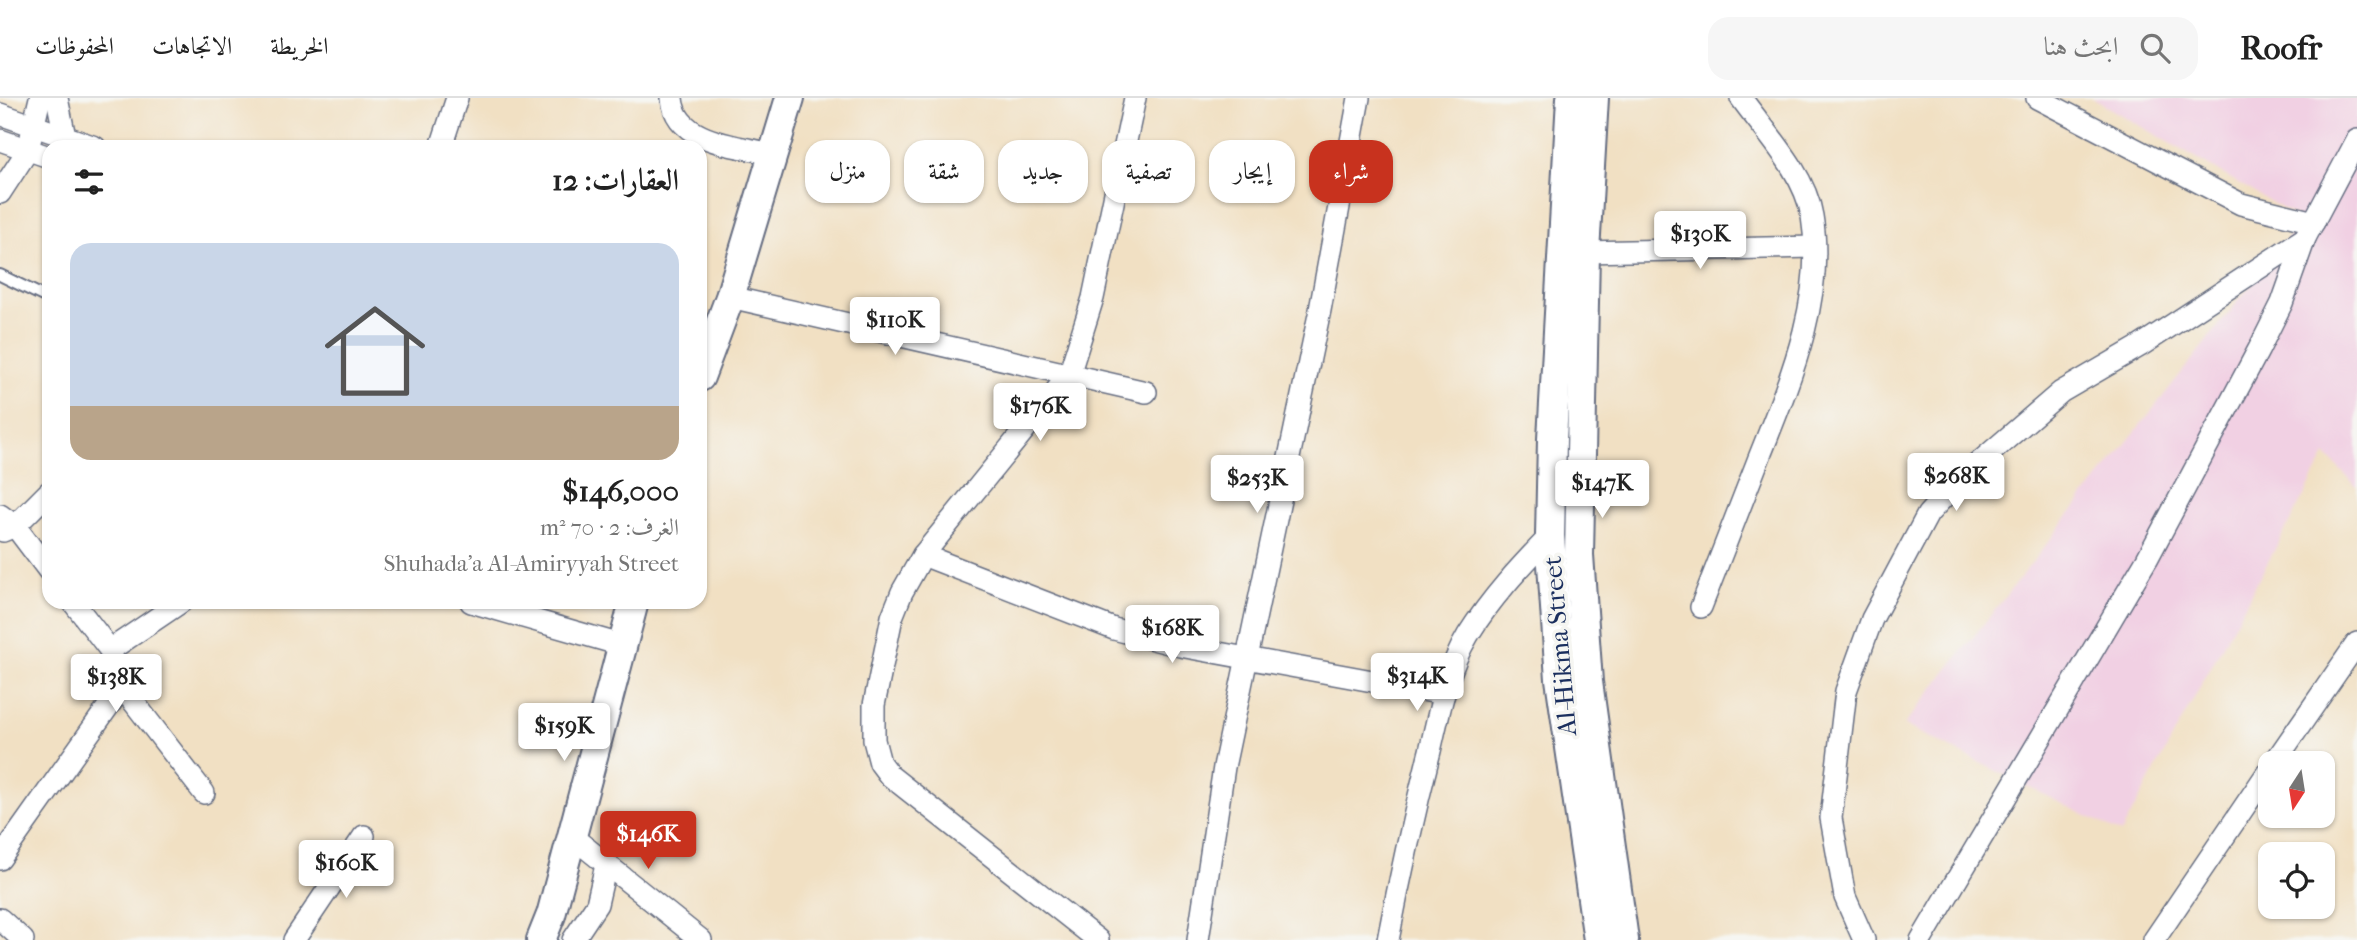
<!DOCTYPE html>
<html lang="ar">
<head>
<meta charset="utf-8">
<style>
  :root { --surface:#fff; --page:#f6f6f6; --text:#222; --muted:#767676; --line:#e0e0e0; --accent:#c8321e }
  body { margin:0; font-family:"IM FELL French Canon",Amiri,serif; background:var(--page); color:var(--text); direction:rtl; height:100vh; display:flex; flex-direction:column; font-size:26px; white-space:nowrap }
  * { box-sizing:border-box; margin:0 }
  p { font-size:23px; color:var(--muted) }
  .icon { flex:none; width:38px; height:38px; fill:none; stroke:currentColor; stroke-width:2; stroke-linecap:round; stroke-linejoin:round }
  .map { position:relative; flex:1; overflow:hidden; direction:ltr }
  .panel { position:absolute; left:42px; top:42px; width:665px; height:469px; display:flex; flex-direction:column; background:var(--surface); border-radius:21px; box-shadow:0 2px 5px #0004; direction:rtl }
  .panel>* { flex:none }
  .top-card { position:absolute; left:728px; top:42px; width:665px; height:63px; direction:rtl; display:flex; gap:14px }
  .needle { width:46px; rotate:192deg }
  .tools { position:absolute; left:2258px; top:653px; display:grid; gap:14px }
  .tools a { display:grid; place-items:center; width:77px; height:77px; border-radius:14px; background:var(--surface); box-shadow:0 2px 5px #0004; font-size:35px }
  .price { position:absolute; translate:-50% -60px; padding:0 16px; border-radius:7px; background:#fff; color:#222; font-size:23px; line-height:46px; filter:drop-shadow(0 2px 4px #0008) }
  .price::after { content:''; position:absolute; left:50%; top:42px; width:21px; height:16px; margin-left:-10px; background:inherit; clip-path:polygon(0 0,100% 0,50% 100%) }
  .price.current { background:var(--accent); color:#fff }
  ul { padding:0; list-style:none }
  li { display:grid; align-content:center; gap:14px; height:371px; padding:0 28px }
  li span { display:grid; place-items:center; height:217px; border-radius:21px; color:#555 }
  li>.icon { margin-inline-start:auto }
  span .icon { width:126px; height:126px; fill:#fffc; stroke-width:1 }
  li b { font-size:30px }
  h2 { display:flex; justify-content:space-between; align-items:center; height:84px; padding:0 28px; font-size:30px }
  .chip { padding:0 24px; border-radius:21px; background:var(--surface); box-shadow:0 2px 5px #0004; font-size:24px; line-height:63px }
  .chip.current { background:var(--accent); color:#fff }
  header { display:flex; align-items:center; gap:42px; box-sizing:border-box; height:98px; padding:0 35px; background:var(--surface); border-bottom:2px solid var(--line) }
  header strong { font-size:33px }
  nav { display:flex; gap:38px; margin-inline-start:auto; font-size:24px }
  .search { width:490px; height:63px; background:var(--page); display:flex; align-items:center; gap:18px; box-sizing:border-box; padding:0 24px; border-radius:21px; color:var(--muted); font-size:26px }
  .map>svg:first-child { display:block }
</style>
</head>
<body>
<header>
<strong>Roofr</strong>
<div class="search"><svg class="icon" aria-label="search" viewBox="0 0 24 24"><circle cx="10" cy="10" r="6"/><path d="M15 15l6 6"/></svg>ابحث هنا</div>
<nav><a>الخريطة</a><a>الاتجاهات</a><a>المحفوظات</a></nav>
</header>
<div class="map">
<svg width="2357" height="842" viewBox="0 0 2357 842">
  <rect width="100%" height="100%" fill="#f6f6f2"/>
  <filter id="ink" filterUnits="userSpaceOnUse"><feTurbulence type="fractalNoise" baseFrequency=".0143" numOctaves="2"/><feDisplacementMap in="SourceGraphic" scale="14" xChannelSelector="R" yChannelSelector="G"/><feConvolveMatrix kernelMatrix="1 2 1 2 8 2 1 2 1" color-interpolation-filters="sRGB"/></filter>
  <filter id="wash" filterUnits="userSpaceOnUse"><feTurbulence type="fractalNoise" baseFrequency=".00686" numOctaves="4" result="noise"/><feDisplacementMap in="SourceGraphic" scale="28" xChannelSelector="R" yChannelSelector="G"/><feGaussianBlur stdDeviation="1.57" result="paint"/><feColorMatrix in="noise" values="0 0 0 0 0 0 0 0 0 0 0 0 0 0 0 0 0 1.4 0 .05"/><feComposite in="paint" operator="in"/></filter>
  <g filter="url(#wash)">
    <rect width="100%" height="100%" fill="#f1e0c3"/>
    <!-- built -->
    <path fill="#f1d0e3" d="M2092 0H2357V389L2326 357 2121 735 1904 627 2302 122Z"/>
  </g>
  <g filter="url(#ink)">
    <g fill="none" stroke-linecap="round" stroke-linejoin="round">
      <!-- service casing -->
      <g stroke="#666d81" stroke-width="14">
        <path id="service" d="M0 177 49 201"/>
      </g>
      <!-- minor casing -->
      <g stroke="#666d81" stroke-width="24">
        <g id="minor">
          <path d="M57 0 65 39"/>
          <path d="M672 0C675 45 739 48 773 56"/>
          <path d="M2037 0 2241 106 2314 124"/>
          <path d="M0 16 95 49"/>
          <path d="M0 42 49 59"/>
          <path d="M441 49 457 0"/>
          <path d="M0 95 28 52 40 0"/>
          <path d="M1585 154 1814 149"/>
          <path d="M730 199 1146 294"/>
          <path d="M0 417 15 428 49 473"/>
          <path d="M3 433 15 428 49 394"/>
          <path d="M923 457 1114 531 1180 548 1444 596"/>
          <path d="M73 504 110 552 122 589 204 695"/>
          <path d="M471 504 621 547"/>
          <path d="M1701 509C1720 461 1738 413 1757 365 1787 289 1826 202 1812 118 1805 75 1766 35 1741 0"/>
          <path d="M110 552 181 504"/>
          <path d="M2274 665 2357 545"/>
          <path d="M570 737 701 842"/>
          <path d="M0 761 122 589"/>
          <path d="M0 821 23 842"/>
          <path d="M294 842 364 738"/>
          <path d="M573 842 597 806 606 767"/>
          <path d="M1098 842 889 677 880 665 874 642V607L892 519 902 494 923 457 1069 277 1093 200 1135 0"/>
          <path d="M1198 842 1224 669 1320 212 1359 0"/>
          <path d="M1388 842C1400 779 1414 716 1430 653 1439 614 1447 572 1468 537 1491 500 1520 469 1550 438"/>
          <path d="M1864 842 1845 799 1831 720 1846 593 1872 521 1928 416 1961 380 2061 294 2140 248 2305 140"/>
          <path d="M1921 842 2147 461 2259 251 2282 205 2305 140 2357 42"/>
          <path d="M2154 842 2270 671"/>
        </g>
      </g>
      <!-- tertiary casing -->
      <g stroke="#666d81" stroke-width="32">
        <g id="tertiary">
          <path d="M1571 0 1552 341 1550 438 1560 581 1598 842"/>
          <path d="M1594 0 1585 154 1579 457 1588 584 1624 842"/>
          <path d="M700 279 730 199 790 0"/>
          <path d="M541 842 551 817 634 504"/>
        </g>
      </g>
      <!-- service -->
      <use href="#service" stroke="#fff" stroke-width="10"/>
      <!-- minor -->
      <use href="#minor" stroke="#fff" stroke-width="21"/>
      <!-- tertiary -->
      <use href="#tertiary" stroke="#fff" stroke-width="28"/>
    </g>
  </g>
  <g text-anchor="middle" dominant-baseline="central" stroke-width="7" stroke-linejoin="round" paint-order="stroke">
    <!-- street labels -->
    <g font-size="26" fill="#1b2f5e" stroke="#f6f6f2">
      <text transform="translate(1560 548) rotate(-95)">Al-Hikma Street</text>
    </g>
  </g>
</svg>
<div class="tools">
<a><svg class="needle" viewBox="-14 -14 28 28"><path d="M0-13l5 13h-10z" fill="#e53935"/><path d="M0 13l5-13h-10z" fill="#767676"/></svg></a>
<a><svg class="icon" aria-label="locate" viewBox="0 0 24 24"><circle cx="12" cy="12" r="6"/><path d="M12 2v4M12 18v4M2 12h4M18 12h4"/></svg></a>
</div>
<b class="price" style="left:1700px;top:173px">$130K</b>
<b class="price" style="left:895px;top:259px">$110K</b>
<b class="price" style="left:1040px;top:345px">$176K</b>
<b class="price" style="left:1956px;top:415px">$268K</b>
<b class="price" style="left:1257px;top:417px">$253K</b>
<b class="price" style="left:1602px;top:422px">$147K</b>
<b class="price" style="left:1172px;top:567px">$168K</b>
<b class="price" style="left:1417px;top:615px">$314K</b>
<b class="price" style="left:116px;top:616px">$138K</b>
<b class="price" style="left:564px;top:665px">$159K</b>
<b class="price current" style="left:648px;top:773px">$146K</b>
<b class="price" style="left:346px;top:802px">$160K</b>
<div class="top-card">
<a class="chip current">شراء</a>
<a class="chip">إيجار</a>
<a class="chip">تصفية</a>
<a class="chip">جديد</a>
<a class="chip">شقة</a>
<a class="chip">منزل</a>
</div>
<section class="panel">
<h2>العقارات: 12<svg class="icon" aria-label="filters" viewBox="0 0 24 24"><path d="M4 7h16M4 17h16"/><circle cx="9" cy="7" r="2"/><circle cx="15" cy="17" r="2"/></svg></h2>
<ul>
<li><span style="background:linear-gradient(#c9d6e8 75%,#b9a48a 0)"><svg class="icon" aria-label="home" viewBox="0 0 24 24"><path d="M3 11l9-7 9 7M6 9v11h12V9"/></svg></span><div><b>$146,000</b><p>الغرف: 2 · 70 m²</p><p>Shuhada'a Al-Amiryyah Street</p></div></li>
</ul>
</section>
</div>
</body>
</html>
